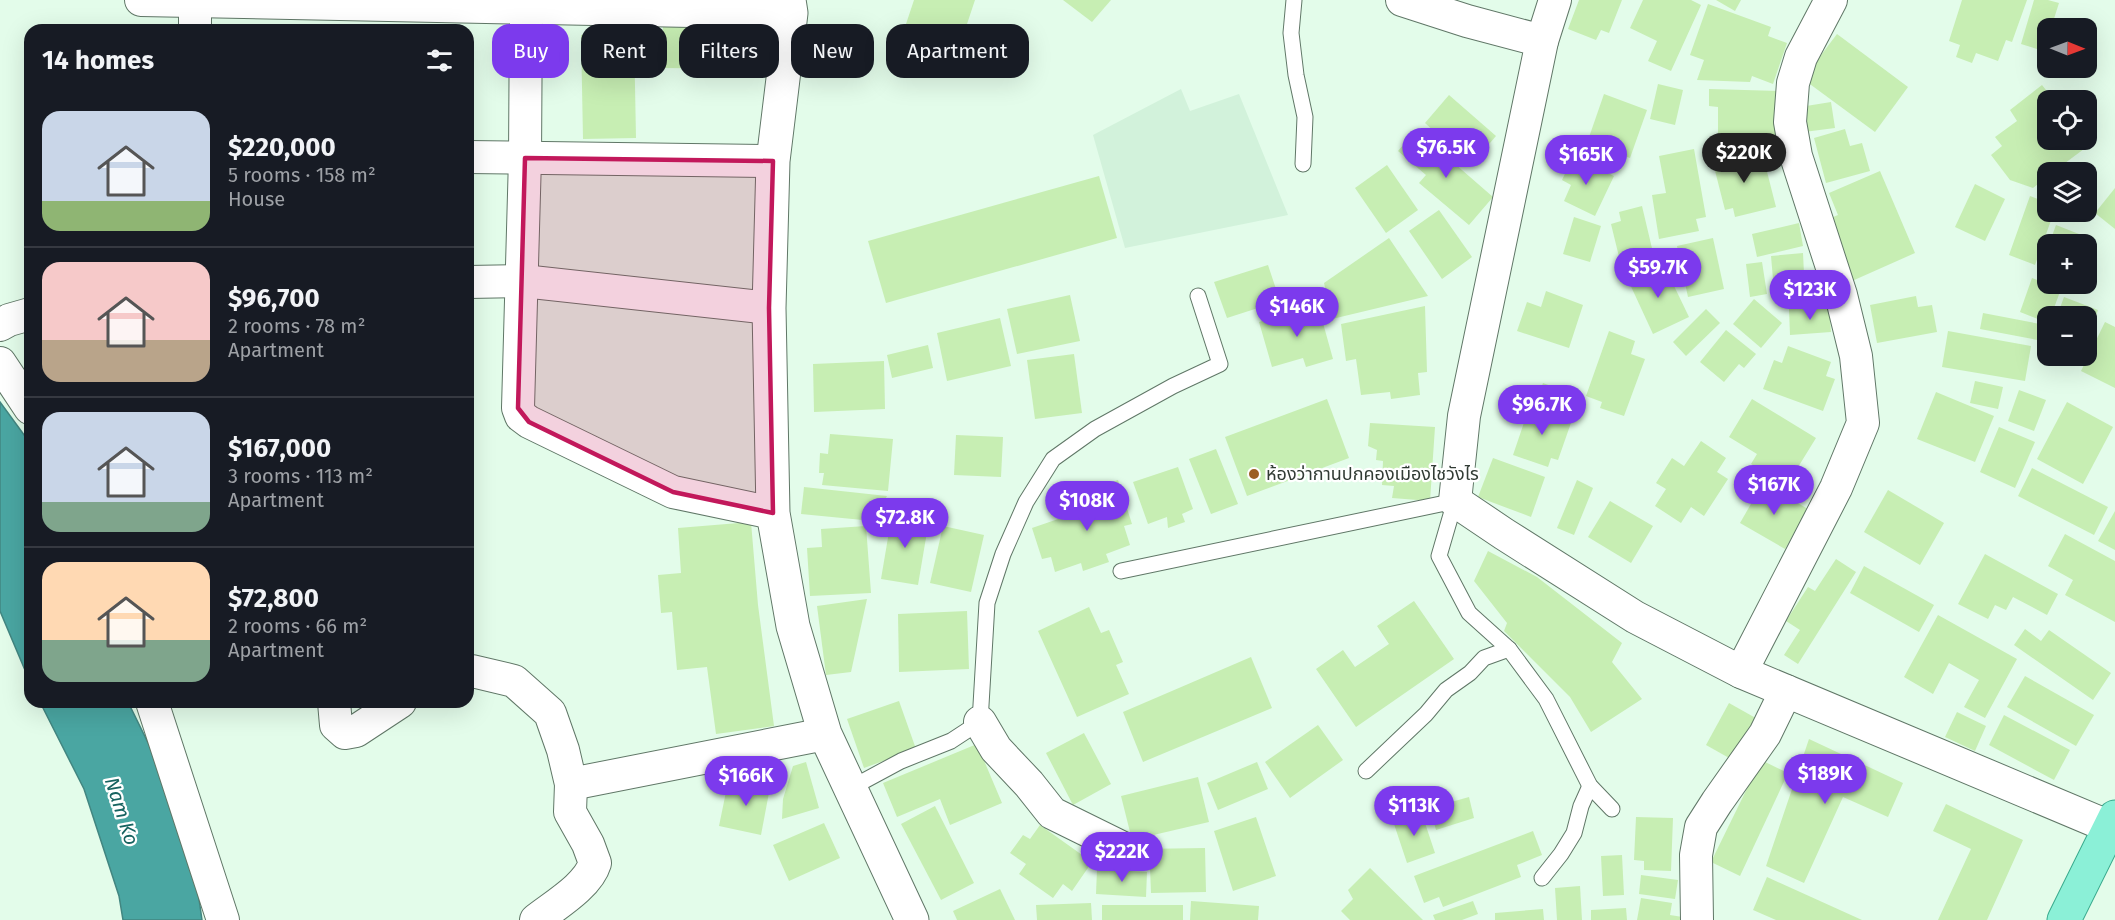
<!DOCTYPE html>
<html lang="en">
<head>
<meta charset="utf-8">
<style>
  :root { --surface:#171b24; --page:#20242c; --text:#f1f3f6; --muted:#9ea1a6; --line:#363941; --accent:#7c3aed }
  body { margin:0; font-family:"Fira Sans","Noto Sans Thai",sans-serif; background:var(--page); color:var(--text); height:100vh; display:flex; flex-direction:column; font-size:22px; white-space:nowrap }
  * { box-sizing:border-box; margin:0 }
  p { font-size:20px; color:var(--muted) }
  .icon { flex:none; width:33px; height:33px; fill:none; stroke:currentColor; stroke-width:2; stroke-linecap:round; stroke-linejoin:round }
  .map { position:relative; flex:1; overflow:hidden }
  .drawer { position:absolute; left:24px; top:24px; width:450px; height:684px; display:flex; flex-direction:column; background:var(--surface); border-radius:18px; box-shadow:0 6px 24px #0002 }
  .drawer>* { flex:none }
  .guide { position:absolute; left:492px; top:24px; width:570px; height:54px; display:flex; gap:12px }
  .needle { width:39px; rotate:91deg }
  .fabs { position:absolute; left:2037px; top:18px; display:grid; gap:12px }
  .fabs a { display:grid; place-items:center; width:60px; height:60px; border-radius:12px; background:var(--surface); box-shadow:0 6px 24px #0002; font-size:30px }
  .price { position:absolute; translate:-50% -51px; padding:0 14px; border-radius:21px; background:var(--accent); color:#fff; font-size:20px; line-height:39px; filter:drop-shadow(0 2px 3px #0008) }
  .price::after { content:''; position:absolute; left:50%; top:36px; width:18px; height:14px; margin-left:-9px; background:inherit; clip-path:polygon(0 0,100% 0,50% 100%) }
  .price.current { background:#222; color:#fff }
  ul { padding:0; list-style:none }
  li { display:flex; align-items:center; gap:18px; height:150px; padding:0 18px }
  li+li { border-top:2px solid var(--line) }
  li span { display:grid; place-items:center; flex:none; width:168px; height:120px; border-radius:18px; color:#555 }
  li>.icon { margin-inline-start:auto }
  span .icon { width:72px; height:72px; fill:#fffc; stroke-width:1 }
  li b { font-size:26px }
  h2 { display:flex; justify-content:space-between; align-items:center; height:72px; padding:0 18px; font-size:26px }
  .tag { padding:0 21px; border-radius:18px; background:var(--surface); box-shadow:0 6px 24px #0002; font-size:21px; line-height:54px }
  .tag.current { background:var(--accent); color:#fff }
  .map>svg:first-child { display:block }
</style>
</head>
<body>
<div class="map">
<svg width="2115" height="920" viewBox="0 0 2115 920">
  <rect width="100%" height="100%" fill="#e3fcea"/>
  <!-- built -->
  <path fill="#d2f2db" d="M1181 89 1190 111 1239 94 1288 215 1125 248 1093 135Z"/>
  <!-- water -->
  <g fill="#4aa6a2" stroke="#428681" stroke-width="1.5">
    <path d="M0 402 30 443V682L0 611Z"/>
    <path d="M40 702H128L156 759 196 878 202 920H123L119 896 84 789Z"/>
  </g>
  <!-- building -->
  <g fill="#c7eeb3">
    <path d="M914 0H975L958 51 903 33Z"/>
    <path d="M1063 0H1111L1092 22Z"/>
    <path d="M1579 0H1622L1609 33 1601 30 1596 40 1568 29Z"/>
    <path d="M1643 0H1691L1701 5 1671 71 1648 61 1657 41 1630 28Z"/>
    <path d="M1716 0H1741L1735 11Z"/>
    <path d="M1962 0H2027L2012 42 2006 40 1998 61 1976 53 1972 63 1956 57 1960 45 1949 41Z"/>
    <path d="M2034 0H2048L2059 3 2051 28H2048V38L2041 36 2037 49 2021 44Z"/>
    <path d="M1708 4 1771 27 1768 36 1787 43 1773 84 1752 76 1750 82 1697 80 1704 60 1690 55Z"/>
    <path d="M663 26 764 28 763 69 662 68Z"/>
    <path d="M634 34 636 138 583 139 581 35Z"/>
    <path d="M1837 34 1908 87 1875 132 1803 79Z"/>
    <path d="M1658 84 1683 90 1675 125 1650 119Z"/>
    <path d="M2042 85 2054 100H2048V140H2083L2088 146 2053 172H2048V176L2033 188 2010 180 1991 155 2002 146 1995 137 2017 121 2010 110Z"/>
    <path d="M1709 89 1781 91 1780 138 1718 137V107L1709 106Z"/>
    <path d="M1604 94 1647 110 1630 158 1587 143Z"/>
    <path d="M1449 95 1496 136 1471 165 1425 123Z"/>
    <path d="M1831 102 1835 128 1804 132 1800 107Z"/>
    <path d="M1845 129 1850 146 1862 143 1870 171 1826 183 1814 138Z"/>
    <path d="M1416 130 1493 197 1469 225 1419 183 1426 175 1398 151Z"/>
    <path d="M1694 149 1706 217 1696 219 1699 231 1659 239 1652 195 1666 193 1659 156Z"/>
    <path d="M1746 151 1748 160 1763 156 1776 207 1735 217 1733 208 1725 210 1712 159Z"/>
    <path d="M1573 157 1614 176 1595 216 1564 201 1571 185 1562 180Z"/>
    <path d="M1387 165 1418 210 1386 233 1355 188Z"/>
    <path d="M1880 171 1915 253 1852 281 1826 220 1838 215 1829 193Z"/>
    <path d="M1099 176 1117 238 886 303 868 241Z"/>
    <path d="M1975 184 2005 199 1985 241 1955 227Z"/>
    <path d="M2115 188V229L2095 213Z"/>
    <path d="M2030 196 2048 203V212H2054L2035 265 2009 255Z"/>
    <path d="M1642 206 1655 261 1622 269 1611 224 1621 221 1619 212Z"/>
    <path d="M1439 210 1472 257 1442 279 1409 231Z"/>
    <path d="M2058 212H2082L2079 221 2057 216Z"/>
    <path d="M1574 217 1601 226 1590 262 1563 254Z"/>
    <path d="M1799 223 1803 246 1757 257 1752 234Z"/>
    <path d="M2056 225 2079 234 2075 244H2049Z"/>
    <path d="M1389 238 1428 296 1332 319 1324 283Z"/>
    <path d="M1713 238 1724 289 1688 297 1677 246Z"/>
    <path d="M2048 249V272L2040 269Z"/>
    <path d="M1803 253 1804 274 1814 273 1816 301 1789 303 1788 289 1774 291 1771 256Z"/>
    <path d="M1762 262 1767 294 1750 297 1746 264Z"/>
    <path d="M1663 263 1689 317 1653 334 1628 280Z"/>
    <path d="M1268 265 1280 301 1227 318 1214 282Z"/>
    <path d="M2032 278 2061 289 2051 316H2048V323L2020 312Z"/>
    <path d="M1546 291 1583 305 1569 348 1517 331 1527 302 1541 307Z"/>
    <path d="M1070 295 1080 341 1017 354 1007 309Z"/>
    <path d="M1916 296 1918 307 1932 305 1937 332 1877 343 1870 305Z"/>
    <path d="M2064 297 2098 310 2087 341 2086 316H2057Z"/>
    <path d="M1754 299 1782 323 1761 348 1733 324Z"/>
    <path d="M1318 305 1333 359 1306 367 1303 358 1272 367 1259 322Z"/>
    <path d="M1425 306 1427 372 1418 373 1420 395 1391 399 1390 392 1361 395 1356 359 1346 361 1341 324Z"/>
    <path d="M1829 306 1831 332 1790 335 1789 309Z"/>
    <path d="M1706 309 1720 323 1686 356 1673 342Z"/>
    <path d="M1983 313 2045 325 2043 341 1980 329Z"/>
    <path d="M1000 318 1011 366 947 381 937 333Z"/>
    <path d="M2105 322 2115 327V388L2081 371Z"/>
    <path d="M1726 330 1756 354 1744 368 1739 364 1724 382 1700 362Z"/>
    <path d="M1609 331 1635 341 1631 354 1645 359 1624 416 1600 408 1602 402 1586 396Z"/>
    <path d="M1948 331 2031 346 2025 381 1942 367Z"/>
    <path d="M928 345 933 368 892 378 887 355Z"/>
    <path d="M1788 346 1831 362 1826 376 1835 379 1823 411 1763 389 1774 360 1782 363Z"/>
    <path d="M1074 354 1082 413 1035 419 1027 360Z"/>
    <path d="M2053 356H2081L2078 365Z"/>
    <path d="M884 361 885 409 814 412 813 364Z"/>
    <path d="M1975 381 2003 387 1998 409 1970 403Z"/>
    <path d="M1543 383 1583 398 1577 414 1537 400Z"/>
    <path d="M2019 390 2046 400 2034 431 2008 421Z"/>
    <path d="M1936 392 1994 416 1975 462 1917 439Z"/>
    <path d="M1327 399 1349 458 1247 496 1225 437Z"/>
    <path d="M1752 399 1816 438 1787 485 1751 464 1757 454 1729 437Z"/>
    <path d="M2067 402 2113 427 2083 484 2037 459Z"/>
    <path d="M1530 405 1572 420 1558 460 1551 458 1548 467 1513 455Z"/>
    <path d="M1370 423 1435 427 1430 501 1392 498 1394 486 1382 485 1383 461 1376 460 1377 450 1368 446Z"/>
    <path d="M1999 427 2035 442 2015 488 1980 472Z"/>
    <path d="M830 434 893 439 888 491 822 485 824 473H819L820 453 828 454Z"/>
    <path d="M956 435 1003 437 1001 477 954 475Z"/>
    <path d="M1701 441 1726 458 1717 472 1728 479 1704 516 1691 507 1681 523 1655 506 1666 489 1656 483 1672 458 1684 466Z"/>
    <path d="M1216 449 1238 504 1211 514 1189 459Z"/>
    <path d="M1493 458 1545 477 1531 517 1478 497Z"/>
    <path d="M1178 467 1193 509 1182 514 1185 522 1168 528 1167 517 1148 524 1133 482Z"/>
    <path d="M2032 468 2108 507 2094 535 2018 496Z"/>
    <path d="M1118 480 1132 524 1124 526 1130 545 1106 554 1109 562 1083 571 1081 563 1055 572 1051 557 1042 559 1032 528 1096 506 1091 489Z"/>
    <path d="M1577 480 1593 488 1574 535 1557 528Z"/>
    <path d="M1763 483 1808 509 1785 549 1740 523Z"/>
    <path d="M804 487 887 496 873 521 801 514Z"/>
    <path d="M1888 490 1944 523 1920 565 1864 532Z"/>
    <path d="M1610 501 1653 526 1631 563 1588 537Z"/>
    <path d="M2115 511V550L2098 541Z"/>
    <path d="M892 514 929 520 918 585 881 579Z"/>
    <path d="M751 522 758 605 774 726 716 734 707 667 677 670 672 612 661 613 658 575 681 573 678 528Z"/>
    <path d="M866 526 871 593 810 596 807 548 822 547 821 529Z"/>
    <path d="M943 526 984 535 971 592 930 583Z"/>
    <path d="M2065 534 2115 561V622L2065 595 2073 580 2048 566Z"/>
    <path d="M1488 551 1537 577 1622 643 1612 662 1642 699 1591 732 1570 697 1504 631 1507 623 1474 581Z"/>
    <path d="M1985 554 2058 594 2047 615 2013 597 2006 610 1995 605 1988 619 1958 604Z"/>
    <path d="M1836 559 1856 572 1798 664 1784 655 1800 630 1786 621 1808 587 1815 591Z"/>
    <path d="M1864 566 1934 605 1919 632 1850 593Z"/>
    <path d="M867 599 851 672 826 675 817 606Z"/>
    <path d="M1414 601 1454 659 1356 727 1316 669 1343 650 1355 667 1389 644 1377 626Z"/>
    <path d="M1089 607 1101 633 1109 630 1123 662 1116 665 1129 694 1077 717 1038 631Z"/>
    <path d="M967 611 969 669 899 672 898 614Z"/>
    <path d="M1938 615 2017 659 1985 718 1964 707 1979 680 1949 663 1933 694 1904 677Z"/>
    <path d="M2025 629 2041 641 2049 630 2111 673 2093 700 2014 645Z"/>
    <path d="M1251 657 1272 708 1143 762 1123 712Z"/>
    <path d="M2025 676 2094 715 2076 746 2007 707Z"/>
    <path d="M899 701 916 749 864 768 847 719Z"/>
    <path d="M1729 703 1761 721 1738 763 1706 745Z"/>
    <path d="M1957 712 1986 726 1975 751 1945 737Z"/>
    <path d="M2004 715 2070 750 2054 780 1989 745Z"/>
    <path d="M1318 725 1343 760 1290 798 1265 762Z"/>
    <path d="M1084 733 1111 784 1073 805 1046 753Z"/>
    <path d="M1809 739 1903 783 1888 817 1843 797 1804 883 1766 866Z"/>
    <path d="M977 744 1002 803 950 825 940 799 897 817 883 783Z"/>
    <path d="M1761 760 1788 773 1740 876 1711 862Z"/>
    <path d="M806 762 819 808 782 819 783 799 793 766Z"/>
    <path d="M1257 762 1268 789 1218 810 1207 783Z"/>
    <path d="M1198 777 1209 822 1132 840 1121 796Z"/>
    <path d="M751 778 771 782 761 835 719 826 727 787 748 791Z"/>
    <path d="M1469 797 1474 818 1436 830 1430 808Z"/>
    <path d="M1946 804 2023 840 1987 920H1938L1971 849 1933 831Z"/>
    <path d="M935 806 974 883 941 900 901 824Z"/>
    <path d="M1421 811 1435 853 1407 863 1393 821Z"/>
    <path d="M1256 817 1276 876 1233 891 1214 831Z"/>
    <path d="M1636 817 1673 818 1671 871 1644 870V861L1634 860Z"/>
    <path d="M824 823 840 858 789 881 773 845Z"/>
    <path d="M1040 825 1092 862 1072 891 1063 884 1053 898 1019 874 1026 864 1010 853 1023 835 1030 839Z"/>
    <path d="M1533 831 1542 855 1517 865 1521 877 1443 907 1439 897 1424 903 1414 876Z"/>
    <path d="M1205 848 1206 892 1151 893 1150 867 1142 868 1141 849Z"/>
    <path d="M1622 855 1624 895 1603 896 1601 856Z"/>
    <path d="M1370 868 1423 920H1350L1341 911 1353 899 1348 890Z"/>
    <path d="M1097 869 1147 872 1146 897 1096 894Z"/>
    <path d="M1641 875 1678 880 1675 899 1639 894Z"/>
    <path d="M1767 877 1862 920H1776L1753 910Z"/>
    <path d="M1580 886 1582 920H1557L1555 888Z"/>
    <path d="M1000 889 1015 920H957L953 911Z"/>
    <path d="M1641 898 1672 903 1670 915 1689 918V920H1637Z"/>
    <path d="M1191 901 1259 906 1258 920H1190Z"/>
    <path d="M1473 901 1478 914 1462 920H1435L1433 915Z"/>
    <path d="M1091 903 1092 920H1037L1036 905Z"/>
    <rect x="1102" y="905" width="81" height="15"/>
    <path d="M1626 908 1627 920H1591V910Z"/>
    <path d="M1543 909 1544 920H1495V913Z"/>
  </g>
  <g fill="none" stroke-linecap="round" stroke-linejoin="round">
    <!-- service casing -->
    <g stroke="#607767" stroke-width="17">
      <g id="service">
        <path d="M1294 0 1291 33 1296 75 1305 117 1303 164"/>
        <path d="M1121 571 1455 501 1439 556 1469 613 1509 649 1546 699 1590 786 1612 809"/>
        <path d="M1366 771 1426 714 1446 690 1470 673 1484 658 1509 649"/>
        <path d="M849 789 901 761 951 741 980 722 987 603 1003 554 1026 502 1053 459 1095 429 1173 386 1220 364 1198 296"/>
        <path d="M1542 878 1561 854 1574 833 1581 806 1590 786"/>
      </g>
    </g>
    <!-- minor casing -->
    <g stroke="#607767" stroke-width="34">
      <g id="minor">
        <path d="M141 0 791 13"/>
        <path d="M195 0V30"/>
        <path d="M526 0 525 158 518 408 521 416 529 422 673 492 773 513"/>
        <path d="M1402 0 1467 21 1542 41"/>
        <path d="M1555 0 1542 41 1464 416 1455 501 1504 534 1635 617 1741 672 2110 827"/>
        <path d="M468 157 773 161"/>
        <path d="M468 282 523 281 769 308"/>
        <path d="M0 325 9 320 30 314"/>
        <path d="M0 363 30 408"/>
        <path d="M468 672 472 671 514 681 550 713 563 750 571 784 570 812 588 844 595 863C588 886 555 905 536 920"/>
        <path d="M1741 672 1836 488 1863 423 1856 356 1841 295 1796 156 1790 122 1793 83 1801 57 1831 0"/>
        <path d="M152 702 223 920"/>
        <path d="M334 702 336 725 345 733 356 731 400 702"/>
        <path d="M980 722 996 749 1029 784 1052 813 1123 848"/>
        <path d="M571 784 825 734"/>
        <path d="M1697 920 1696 855 1701 827 1717 802 1765 734 1786 691"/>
      </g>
    </g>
    <!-- tertiary casing -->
    <g stroke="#607767" stroke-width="35">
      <path id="tertiary" d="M789 0 791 13 773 161 769 308 773 513 793 626 825 734 912 920"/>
    </g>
    <!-- primary casing -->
    <g stroke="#39aa8d" stroke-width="35">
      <path id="primary" d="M2064 920 2115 817"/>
    </g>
    <!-- service -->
    <use href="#service" stroke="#fff" stroke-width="15"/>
    <!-- minor -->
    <use href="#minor" stroke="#fff" stroke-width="32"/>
    <!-- tertiary -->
    <use href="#tertiary" stroke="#fff" stroke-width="33"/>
    <!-- primary -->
    <use href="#primary" stroke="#8bf0d7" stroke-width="33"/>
  </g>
  <!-- marked area -->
  <path fill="#c2185b" fill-opacity="0.2" stroke="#c2185b" stroke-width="4.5" stroke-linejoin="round" d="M525 158 773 161 769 308 773 513 673 492 529 422 518 408Z"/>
  <!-- markers -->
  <circle fill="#9c5f23" stroke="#fff" stroke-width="2" cx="1254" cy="474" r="6"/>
  <g text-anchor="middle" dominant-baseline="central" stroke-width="4.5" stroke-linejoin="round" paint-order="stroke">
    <!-- poi labels -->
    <g font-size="18" fill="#313b34" stroke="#fff" text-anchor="start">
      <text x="1266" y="474">ห้องว่ากานปกคองเมืองไชวังไร</text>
    </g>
    <!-- water labels -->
    <g font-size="20" font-style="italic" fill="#176360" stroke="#fff">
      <text transform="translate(122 811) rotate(72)">Nam Ko</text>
    </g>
  </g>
</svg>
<div class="fabs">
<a><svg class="needle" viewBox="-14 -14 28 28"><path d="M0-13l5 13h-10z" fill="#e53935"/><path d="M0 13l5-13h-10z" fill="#9ea1a6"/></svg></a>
<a><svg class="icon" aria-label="locate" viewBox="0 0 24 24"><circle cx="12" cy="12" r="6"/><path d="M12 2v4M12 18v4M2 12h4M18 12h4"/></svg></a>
<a><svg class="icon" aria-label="layers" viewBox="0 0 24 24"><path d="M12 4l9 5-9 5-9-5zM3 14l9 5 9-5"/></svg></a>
<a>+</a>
<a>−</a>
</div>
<b class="price" style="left:1446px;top:179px">$76.5K</b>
<b class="price current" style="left:1744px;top:184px">$220K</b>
<b class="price" style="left:1586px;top:186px">$165K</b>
<b class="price" style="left:1658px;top:299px">$59.7K</b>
<b class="price" style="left:1810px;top:321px">$123K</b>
<b class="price" style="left:1297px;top:338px">$146K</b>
<b class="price" style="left:1542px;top:436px">$96.7K</b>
<b class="price" style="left:1774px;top:516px">$167K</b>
<b class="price" style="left:1087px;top:532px">$108K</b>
<b class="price" style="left:905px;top:549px">$72.8K</b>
<b class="price" style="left:1825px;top:805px">$189K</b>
<b class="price" style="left:746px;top:807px">$166K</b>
<b class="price" style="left:1414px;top:837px">$113K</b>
<b class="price" style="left:1122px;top:883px">$222K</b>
<div class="guide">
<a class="tag current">Buy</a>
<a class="tag">Rent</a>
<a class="tag">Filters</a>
<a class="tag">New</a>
<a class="tag">Apartment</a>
</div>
<section class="drawer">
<h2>14 homes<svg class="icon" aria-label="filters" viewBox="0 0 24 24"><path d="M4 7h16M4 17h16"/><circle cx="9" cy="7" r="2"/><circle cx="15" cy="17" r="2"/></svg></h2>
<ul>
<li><span style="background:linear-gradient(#c9d6e8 75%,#8fb573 0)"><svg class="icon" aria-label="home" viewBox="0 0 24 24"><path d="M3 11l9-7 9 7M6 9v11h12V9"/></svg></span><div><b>$220,000</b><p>5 rooms · 158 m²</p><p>House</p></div></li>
<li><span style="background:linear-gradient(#f6c9c9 65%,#b9a48a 0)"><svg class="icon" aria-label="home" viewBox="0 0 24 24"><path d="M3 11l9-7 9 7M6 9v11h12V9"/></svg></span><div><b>$96,700</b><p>2 rooms · 78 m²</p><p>Apartment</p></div></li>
<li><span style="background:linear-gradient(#c9d6e8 75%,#7fa58c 0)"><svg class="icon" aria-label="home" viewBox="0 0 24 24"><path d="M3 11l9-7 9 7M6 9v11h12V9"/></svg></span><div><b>$167,000</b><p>3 rooms · 113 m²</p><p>Apartment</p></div></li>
<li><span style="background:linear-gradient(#ffd9b3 65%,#7fa58c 0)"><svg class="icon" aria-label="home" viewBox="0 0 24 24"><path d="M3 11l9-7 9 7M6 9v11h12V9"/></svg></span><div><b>$72,800</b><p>2 rooms · 66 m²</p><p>Apartment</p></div></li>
</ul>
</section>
</div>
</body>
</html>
